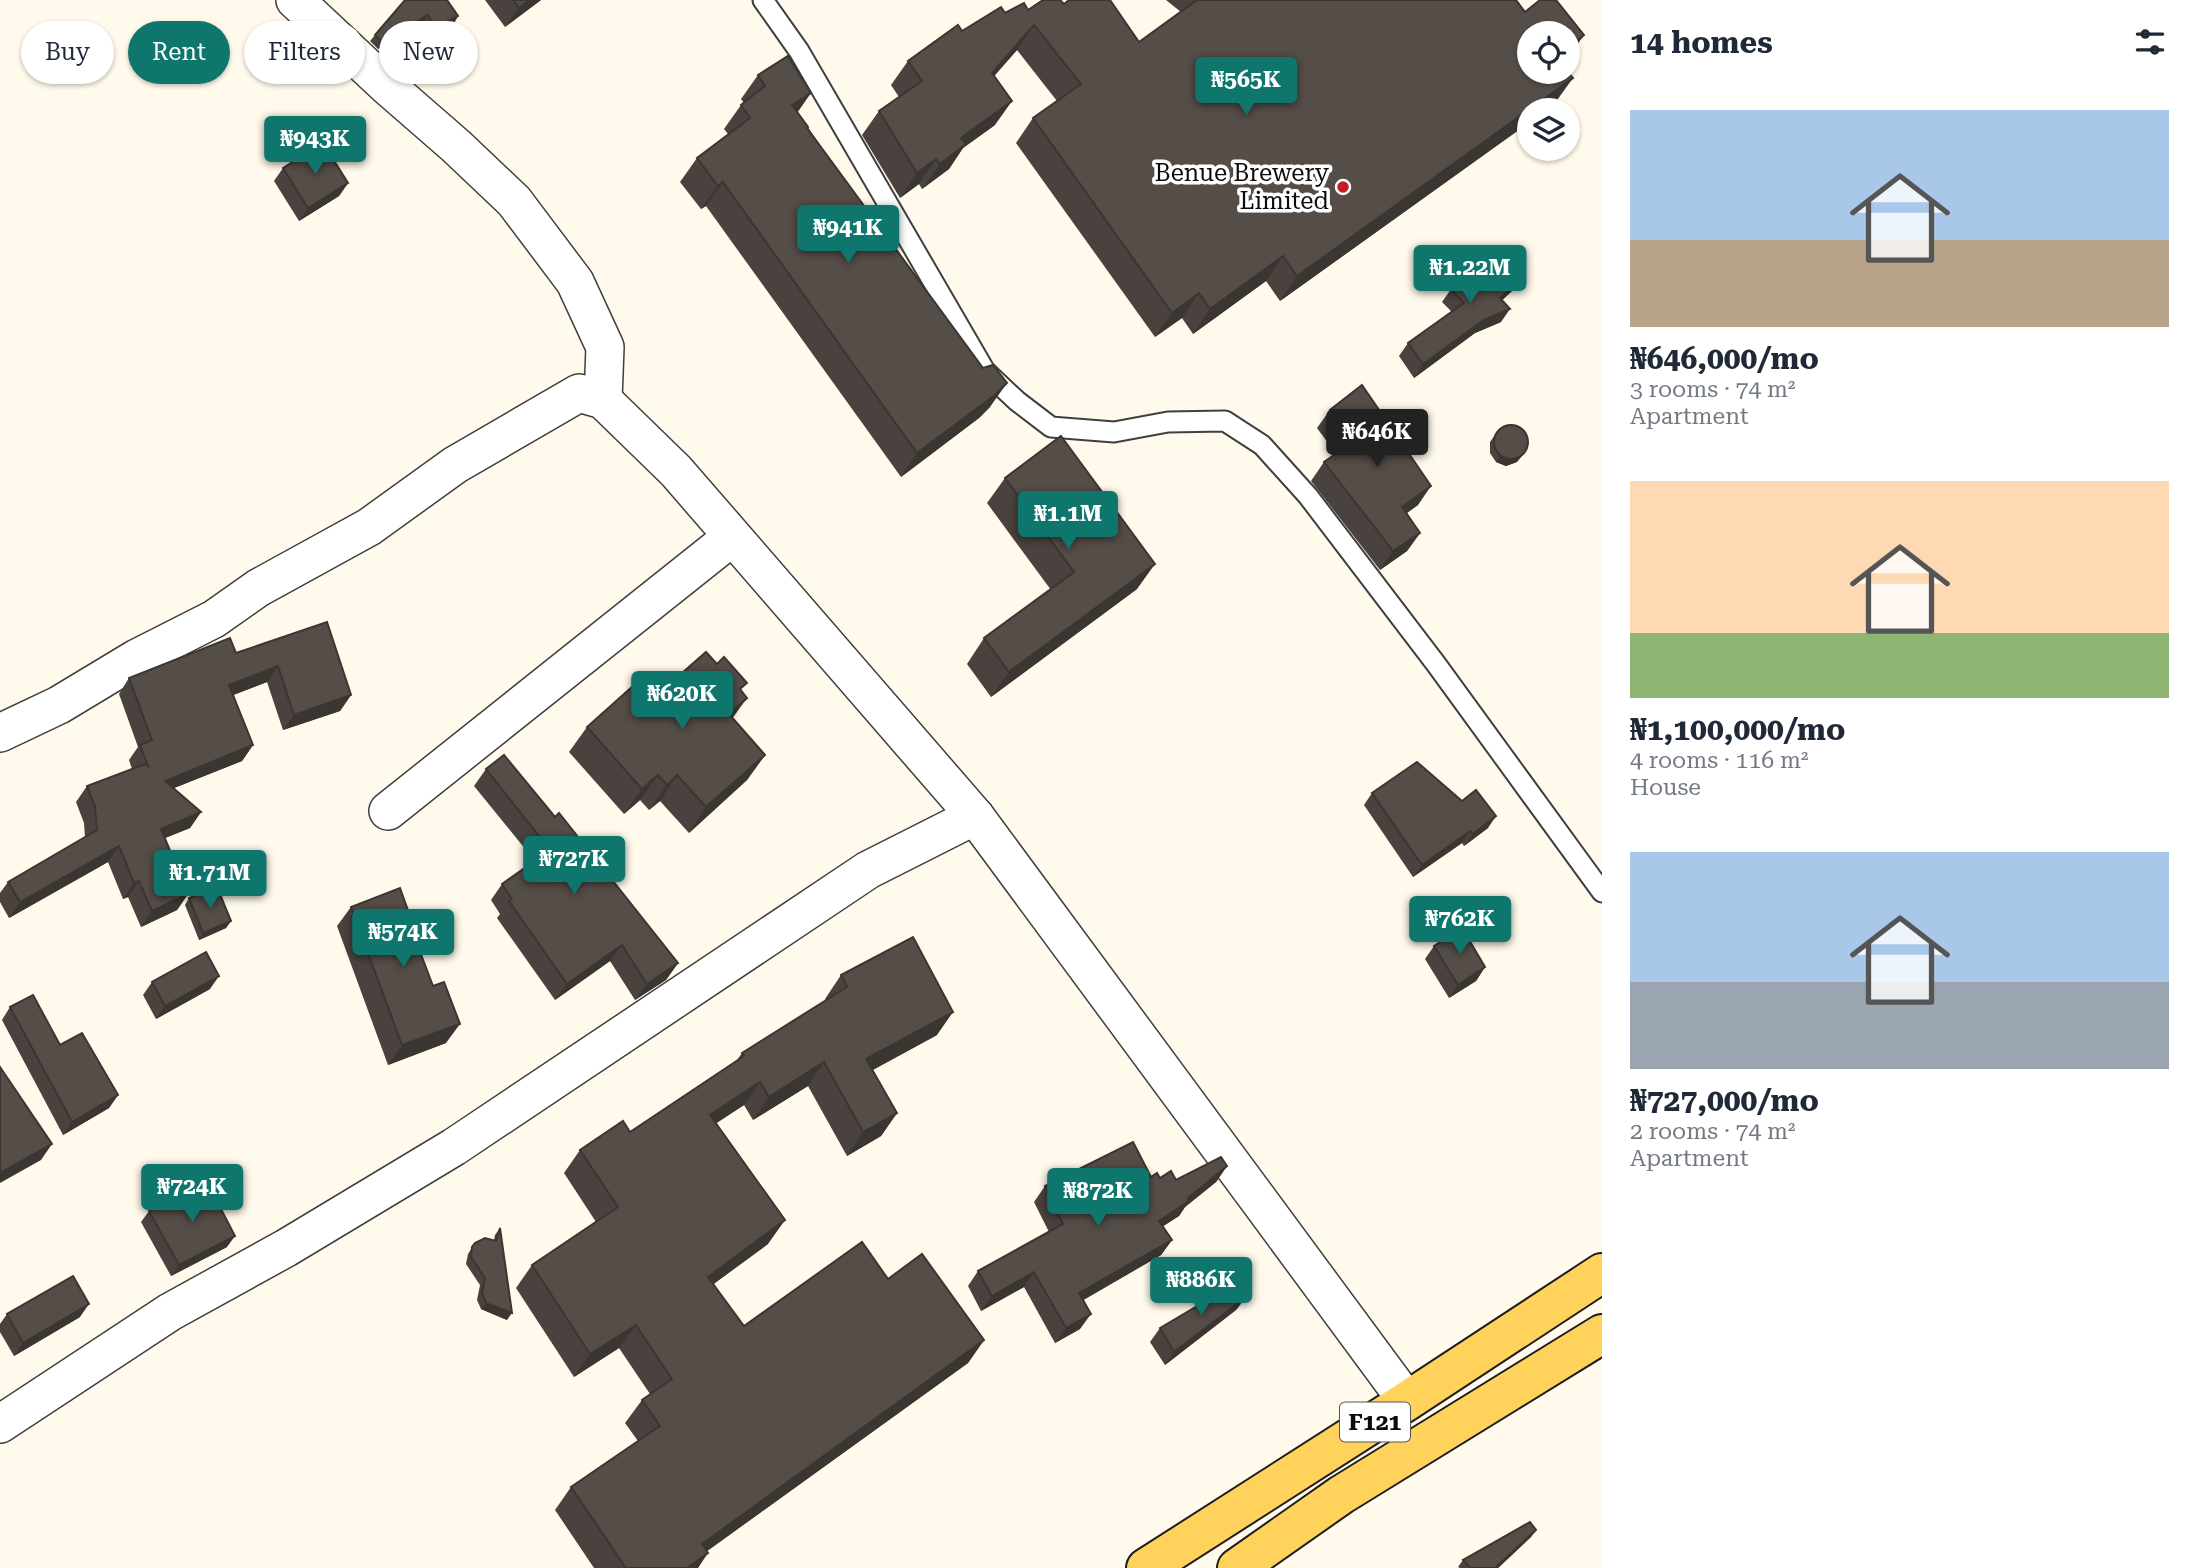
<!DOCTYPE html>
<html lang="en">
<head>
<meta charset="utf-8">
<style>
  :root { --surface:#fff; --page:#f6f6f7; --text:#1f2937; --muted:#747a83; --accent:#0f766e }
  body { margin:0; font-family:"Roboto Serif",serif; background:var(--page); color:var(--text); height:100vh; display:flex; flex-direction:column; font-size:26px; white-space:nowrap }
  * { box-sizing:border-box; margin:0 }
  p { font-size:23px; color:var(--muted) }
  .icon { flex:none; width:38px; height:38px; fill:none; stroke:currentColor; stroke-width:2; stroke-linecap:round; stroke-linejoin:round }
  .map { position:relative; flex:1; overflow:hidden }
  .side { display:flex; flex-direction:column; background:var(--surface); width:595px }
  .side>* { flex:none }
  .top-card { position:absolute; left:21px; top:21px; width:665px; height:63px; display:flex; gap:14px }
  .controls { position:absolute; left:1517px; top:21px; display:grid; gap:14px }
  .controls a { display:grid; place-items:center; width:63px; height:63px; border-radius:50%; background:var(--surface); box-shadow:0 2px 5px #0004; font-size:35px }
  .price { position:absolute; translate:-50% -60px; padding:0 16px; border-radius:7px; background:var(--accent); color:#fff; font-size:23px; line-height:46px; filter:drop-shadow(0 2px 4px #0008) }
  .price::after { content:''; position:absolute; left:50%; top:42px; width:21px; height:16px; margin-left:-10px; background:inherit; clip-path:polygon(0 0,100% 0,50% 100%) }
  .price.active { background:#222; color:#fff }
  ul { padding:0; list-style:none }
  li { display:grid; align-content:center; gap:14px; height:371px; padding:0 28px }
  li span { display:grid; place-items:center; height:217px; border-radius:0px; color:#555 }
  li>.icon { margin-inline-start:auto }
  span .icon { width:126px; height:126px; fill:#fffc; stroke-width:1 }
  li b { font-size:30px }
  h2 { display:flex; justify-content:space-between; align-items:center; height:84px; padding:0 28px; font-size:30px }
  .pill { padding:0 24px; border-radius:32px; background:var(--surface); box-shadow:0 2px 5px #0004; font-size:24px; line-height:63px }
  .pill.active { background:var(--accent); color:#fff }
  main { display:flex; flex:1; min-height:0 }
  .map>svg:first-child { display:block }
</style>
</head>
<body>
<main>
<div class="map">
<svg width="1602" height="1568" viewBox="0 0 1602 1568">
  <rect width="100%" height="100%" fill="#fffaeb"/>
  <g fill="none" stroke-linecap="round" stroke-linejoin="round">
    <!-- lane casing -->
    <g stroke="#3f3f3f" stroke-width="23">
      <path id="lane" d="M763 0 799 51 985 371 1017 401 1051 427 1114 432 1168 422 1225 421 1262 445 1308 496 1436 664 1602 892"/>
    </g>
    <!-- street casing -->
    <g stroke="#3f3f3f" stroke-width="40">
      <g id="street">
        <path d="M295 0 387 86 456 146 514 201 575 282 605 347 603 400"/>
        <path d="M0 733 59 705 137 658 214 619 258 588 369 527 455 465 579 393 603 400 676 471 975 816 1407 1401"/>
        <path d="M388 811 732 537"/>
        <path d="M0 1424 170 1312 286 1248 454 1147 868 870 975 816"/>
      </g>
    </g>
    <!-- primary casing -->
    <g stroke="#1d1d1d" stroke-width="42">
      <g id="primary">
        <path d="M1146 1568 1407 1401 1602 1273"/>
        <path d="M1237 1568 1341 1495 1602 1334"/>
      </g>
    </g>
    <!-- lane -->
    <use href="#lane" stroke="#fff" stroke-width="19"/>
    <!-- street -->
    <use href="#street" stroke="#fff" stroke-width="37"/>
    <!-- primary -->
    <use href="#primary" stroke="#ffd25b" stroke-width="38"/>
  </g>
  <!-- wall -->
  <g fill="#49423e">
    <path d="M405 0 458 16 454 23 431 35 424 21 378 49 370 41Z"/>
    <path d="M485 0H541L505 27Z"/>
    <path d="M1166 0H1516L1525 12 1584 35 1568 57V33H1530L1555 103 1530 110V122L1280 301 1266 281 1193 334 1182 318 1155 337 1016 143 1033 118 1057 101 1017 50 994 76 995 125 963 148 949 169 922 189 919 184 900 198 862 135 879 111 899 97 891 85 908 61 962 31 1005 13 1028 10 1064 4 1139 42 1181 12Z"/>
    <path d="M758 75 798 112 990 407 979 418 901 477 706 206 701 209 680 182 697 158 728 134 724 129 741 105 744 103 741 99Z"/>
    <path d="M283 168 348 183 339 196 299 221 274 181Z"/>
    <path d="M1451 289 1513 290 1502 300 1501 322 1475 333 1414 378 1399 356 1408 343 1452 312 1442 302Z"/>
    <path d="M1330 410 1418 505 1407 513 1420 533 1407 551 1380 570 1311 481 1324 462 1336 454 1317 428Z"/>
    <path d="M1495 435 1517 462 1506 466 1496 462 1490 453V442Z"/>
    <path d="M1005 478 1137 589 991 697 967 664 984 638 1051 590 987 503Z"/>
    <path d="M327 622 351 695 340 711 283 730 267 682 233 695 253 745 242 761 174 788 201 812 190 828 165 838 188 894 177 910 141 927 128 897 123 899 108 862 9 918 0 902V893L8 882 85 837 84 823 76 802 87 786 132 769 129 760 138 747 119 694 129 678 236 653Z"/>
    <path d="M741 691 732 718 765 755 747 780 689 833 660 801 649 810 640 800 624 814 569 752 587 727Z"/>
    <path d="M486 769 678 963 666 980 635 1000 610 961 555 1000 497 918 500 914 491 900 502 884 535 861 474 786Z"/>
    <path d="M1372 793 1488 828 1464 846 1462 843 1413 877 1364 805Z"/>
    <path d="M189 898 231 921 226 928 199 940 185 905Z"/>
    <path d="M351 907 414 927 412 930 433 986 446 1043 388 1065 337 926Z"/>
    <path d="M1434 946 1485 967 1476 981 1449 998 1425 959Z"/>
    <path d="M841 975 937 1035 873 1070 897 1113 881 1136 847 1156 808 1086 753 1120 744 1105 716 1123 768 1244 713 1284 744 1326 888 1279 984 1340 968 1363 707 1551 698 1568H594L555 1510 571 1487 638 1441 625 1423 642 1400 650 1394 619 1348 574 1377 516 1288 532 1265 596 1222 564 1173 580 1150 630 1132 737 1060 742 1053 826 1001 825 999Z"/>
    <path d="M152 982 210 989 156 1019 143 995Z"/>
    <path d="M10 1007 60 1045 118 1095 109 1108 63 1135 2 1020Z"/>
    <path d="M1227 1166 1216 1182 1185 1207 1179 1216 1163 1226 1172 1240 1161 1255 1083 1300 1080 1329 1055 1343 1024 1287 981 1311 968 1286 978 1271 1049 1232 1034 1202 1045 1186 1151 1177 1176 1180Z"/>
    <path d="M178 1200 227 1247 171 1276 141 1222 149 1211Z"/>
    <path d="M500 1228 507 1320 481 1309 477 1300 480 1285 466 1264 468 1254 475 1243 494 1240 495 1235Z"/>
    <path d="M1246 1297 1236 1310 1165 1365 1150 1342 1160 1328Z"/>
    <path d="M7 1314 80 1317 14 1356 0 1332V1324Z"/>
    <path d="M1536 1530 1531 1537 1498 1568H1460L1458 1567 1463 1560Z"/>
  </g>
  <!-- shaded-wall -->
  <g fill="#3c3632">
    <path d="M529 0H541L505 27 519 8Z"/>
    <path d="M428 15 424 21 378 49 382 42Z"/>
    <path d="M458 16 454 23 431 35 435 28Z"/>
    <path d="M1034 25 1017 50 975 98 992 73Z"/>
    <path d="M1584 35 1568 57V48Z"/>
    <path d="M1573 78 1555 103 1545 110H1530V122L1280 301 1297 276Z"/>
    <path d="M811 93 795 116 792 105Z"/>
    <path d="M1012 101 995 125 963 148 949 169 922 189 940 164 961 138Z"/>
    <path d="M936 159 919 184 900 198 917 173Z"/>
    <path d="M723 182 706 206 701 209 718 186Z"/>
    <path d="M348 183 339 196 299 221 308 208Z"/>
    <path d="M1283 256 1266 281 1193 334 1210 309Z"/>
    <path d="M1523 277 1513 290 1491 311 1500 298Z"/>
    <path d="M1199 293 1182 318 1155 337 1172 313Z"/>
    <path d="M1510 309 1501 322 1475 333 1414 378 1423 364 1484 320Z"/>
    <path d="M1007 383 990 407 979 418 901 477 917 453Z"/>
    <path d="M1501 456H1522L1517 462 1506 466 1496 462Z"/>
    <path d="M1431 486 1418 505 1389 525 1402 507Z"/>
    <path d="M1420 533 1407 551 1380 570 1393 551Z"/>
    <path d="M1155 564 1137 589 991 697 1009 672Z"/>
    <path d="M278 666 267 682 218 701 229 685Z"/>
    <path d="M351 695 340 711 283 730 294 715Z"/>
    <path d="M747 698 729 723V714Z"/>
    <path d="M253 745 242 761 154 796 165 781Z"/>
    <path d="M765 755 747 780 689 833 706 807Z"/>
    <path d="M658 775 640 800 624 814 642 789Z"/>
    <path d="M677 775 660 801 649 810 667 785Z"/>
    <path d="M201 812 190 828 150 844 161 829Z"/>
    <path d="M1496 816 1488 828 1464 846 1473 834Z"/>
    <path d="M1470 831 1462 843 1413 877 1422 865Z"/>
    <path d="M119 846 108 862 9 918 20 902Z"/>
    <path d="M139 881 128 897 123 899 134 883Z"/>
    <path d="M188 894 177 910 141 927 152 911Z"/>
    <path d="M231 921 226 928 199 940 203 933Z"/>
    <path d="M622 945 610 961 555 1000 567 984Z"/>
    <path d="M678 963 666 980 635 1000 647 984Z"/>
    <path d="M1485 967 1476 981 1449 998 1458 985Z"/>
    <path d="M219 976 210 989 156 1019 165 1006Z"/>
    <path d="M953 1012 937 1035 850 1082 866 1059Z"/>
    <path d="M460 1024 446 1043 388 1065 402 1045Z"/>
    <path d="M824 1062 808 1086 753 1120 769 1097Z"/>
    <path d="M760 1082 744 1105 694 1138 710 1115Z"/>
    <path d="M118 1095 109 1108 63 1135 72 1122Z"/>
    <path d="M897 1113 881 1136 847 1156 863 1132Z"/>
    <path d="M52 1144 41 1160 0 1183V1173Z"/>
    <path d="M1227 1166 1216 1182 1185 1207 1179 1216 1148 1236 1159 1221Z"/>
    <path d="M785 1220 768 1244 692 1300 708 1277Z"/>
    <path d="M235 1236 227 1247 171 1276 179 1265Z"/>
    <path d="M1172 1240 1161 1255 1068 1309 1079 1293Z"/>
    <path d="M1034 1272 1024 1287 981 1311 992 1296Z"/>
    <path d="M1246 1297 1236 1310 1165 1365 1174 1352Z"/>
    <path d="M486 1303 512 1313 507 1320 481 1309Z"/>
    <path d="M89 1304 80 1317 14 1356 23 1343Z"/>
    <path d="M1091 1314 1080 1329 1055 1343 1066 1328Z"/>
    <path d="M636 1325 619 1348 574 1377 590 1354Z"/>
    <path d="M984 1340 968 1363 685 1567 702 1544Z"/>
    <path d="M1536 1530 1531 1537 1498 1568H1495Z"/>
    <path d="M708 1553 698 1568H687Z"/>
  </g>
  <!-- building -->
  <g fill="#554d48" stroke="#3c3632" stroke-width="2">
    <path d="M405 0H447L458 16 435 28 428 15 382 42 375 35Z"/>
    <path d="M513 0H529L519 8Z"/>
    <path d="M1043 0H1060L1064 4 1069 0H1110L1139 42 1197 0H1516L1525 12 1540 0H1556L1584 35 1568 48V33H1530V72H1568L1573 78 1297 276 1283 256 1210 309 1199 293 1172 313 1033 118 1081 84 1034 25 992 73 1012 101 961 138 966 144 940 164 936 159 917 173 879 111 922 81 908 61 958 25 962 31 1001 7 1005 13 1024 3 1028 10Z"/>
    <path d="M788 56 811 93 792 105 808 127 807 128 983 368 993 365 1007 383 995 395 917 453 723 182 718 186 697 158 750 118 741 105 765 86 758 75Z"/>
    <path d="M323 143 348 183 308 208 283 168Z"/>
    <path d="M1497 249 1523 277 1500 298 1510 309 1484 320 1423 364 1408 343 1464 303 1451 289Z"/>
    <path d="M1362 385 1431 486 1402 507 1420 533 1393 551 1324 462 1354 441 1330 410Z"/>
    <circle cx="1511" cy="442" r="17"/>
    <path d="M1061 436 1155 564 1009 672 984 638 1074 572 1005 478Z"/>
    <path d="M327 622 351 695 294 715 278 666 229 685 253 745 165 781 201 812 161 829 188 894 152 911 139 881 134 883 119 846 20 902 8 882 97 830 95 807 87 786 145 764 148 766 140 745 152 740 129 678 230 638 236 653Z"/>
    <path d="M706 652 717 664 724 657 747 683 740 689 747 698 729 714 765 755 706 807 677 775 667 785 658 775 642 789 587 727 642 678 657 695Z"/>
    <path d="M504 755 555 817 559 813 678 963 647 984 622 945 567 984 509 901 512 899 502 884 550 850 486 769Z"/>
    <path d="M1417 762 1462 801 1476 790 1496 816 1473 834 1470 831 1422 865 1372 793Z"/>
    <path d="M217 887 231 921 203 933 189 898Z"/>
    <path d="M400 888 414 927 411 928 433 986 444 982 460 1024 402 1045 351 907Z"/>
    <path d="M1462 928 1485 967 1458 985 1434 946Z"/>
    <path d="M913 937 953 1012 866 1059 897 1113 863 1132 824 1062 769 1097 760 1082 710 1115 785 1220 708 1277 744 1326 862 1242 888 1279 922 1254 984 1340 702 1544 708 1553 687 1568H626L571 1487 660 1426 642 1400 672 1379 636 1325 590 1354 532 1265 618 1207 580 1150 623 1121 630 1132 744 1056 742 1053 847 987 841 975Z"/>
    <path d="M206 952 219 976 165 1006 152 982Z"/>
    <path d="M33 995 60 1045 82 1033 118 1095 72 1122 10 1007Z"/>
    <path d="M0 1067 52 1144 0 1173Z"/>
    <path d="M1133 1142 1151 1177 1157 1173 1160 1178 1171 1171 1176 1180 1221 1157 1227 1166 1188 1198 1189 1201 1159 1221 1172 1240 1079 1293 1091 1314 1066 1328 1034 1272 992 1296 978 1271 1063 1224 1045 1186Z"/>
    <path d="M208 1184 235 1236 179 1265 149 1211 177 1198 178 1200Z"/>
    <path d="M500 1228 512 1313 486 1303 482 1293 485 1278 471 1257 472 1247 475 1243 485 1238 496 1241Z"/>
    <path d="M73 1276 89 1304 23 1343 7 1314Z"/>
    <path d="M1236 1283 1246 1297 1174 1352 1160 1328Z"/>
    <path d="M1530 1522 1536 1530 1495 1568H1471L1463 1560Z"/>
  </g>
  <!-- markers -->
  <circle fill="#c31d2a" stroke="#fff" stroke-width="2.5" cx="1343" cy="187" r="7"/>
  <g text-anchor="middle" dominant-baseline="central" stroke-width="7" stroke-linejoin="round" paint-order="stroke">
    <!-- shield labels -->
    <rect fill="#fff" stroke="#555" stroke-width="2" x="1340" y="1402.5" width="70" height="39" rx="5"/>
    <g font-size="23" font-weight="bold" fill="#0c0c0c">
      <text x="1375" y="1422">F121</text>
    </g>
    <!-- poi labels -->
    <g font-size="24" fill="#0c0c0c" stroke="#fff" text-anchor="end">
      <text x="1329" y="173">Benue Brewery<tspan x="1329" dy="28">Limited</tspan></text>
    </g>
  </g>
</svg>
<div class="controls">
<a><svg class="icon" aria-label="locate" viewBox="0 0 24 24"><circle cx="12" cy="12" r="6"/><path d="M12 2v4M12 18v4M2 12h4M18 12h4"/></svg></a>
<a><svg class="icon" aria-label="layers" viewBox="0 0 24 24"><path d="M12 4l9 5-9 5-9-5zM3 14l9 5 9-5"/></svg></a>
</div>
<b class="price" style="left:1246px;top:117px">₦565K</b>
<b class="price" style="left:315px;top:176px">₦943K</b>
<b class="price" style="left:848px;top:265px">₦941K</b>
<b class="price" style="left:1470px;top:305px">₦1.22M</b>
<b class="price active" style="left:1377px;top:469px">₦646K</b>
<b class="price" style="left:1068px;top:551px">₦1.1M</b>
<b class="price" style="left:682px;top:731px">₦620K</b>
<b class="price" style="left:574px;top:896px">₦727K</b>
<b class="price" style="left:210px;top:910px">₦1.71M</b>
<b class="price" style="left:1460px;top:956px">₦762K</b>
<b class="price" style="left:403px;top:969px">₦574K</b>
<b class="price" style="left:192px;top:1224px">₦724K</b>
<b class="price" style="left:1098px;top:1228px">₦872K</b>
<b class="price" style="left:1201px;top:1317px">₦886K</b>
<div class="top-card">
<a class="pill">Buy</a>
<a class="pill active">Rent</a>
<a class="pill">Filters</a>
<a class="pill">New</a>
</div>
</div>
<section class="side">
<h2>14 homes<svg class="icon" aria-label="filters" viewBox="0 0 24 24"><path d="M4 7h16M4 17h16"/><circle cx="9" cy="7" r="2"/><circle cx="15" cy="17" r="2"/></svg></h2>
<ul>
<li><span style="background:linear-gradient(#a9c7e8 60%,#b9a48a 0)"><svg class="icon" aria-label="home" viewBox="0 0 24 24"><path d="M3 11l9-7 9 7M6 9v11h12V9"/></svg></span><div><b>₦646,000/mo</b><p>3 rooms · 74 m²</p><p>Apartment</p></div></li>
<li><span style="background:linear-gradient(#ffd9b3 70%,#8fb573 0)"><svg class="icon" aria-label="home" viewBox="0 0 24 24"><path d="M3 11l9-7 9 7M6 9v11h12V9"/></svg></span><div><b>₦1,100,000/mo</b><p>4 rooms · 116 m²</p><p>House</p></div></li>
<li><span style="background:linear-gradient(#a9c7e8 60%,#9aa5b1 0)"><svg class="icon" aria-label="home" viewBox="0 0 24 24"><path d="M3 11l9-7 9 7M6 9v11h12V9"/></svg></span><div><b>₦727,000/mo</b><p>2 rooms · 74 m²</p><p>Apartment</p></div></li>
</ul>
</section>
</main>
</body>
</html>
